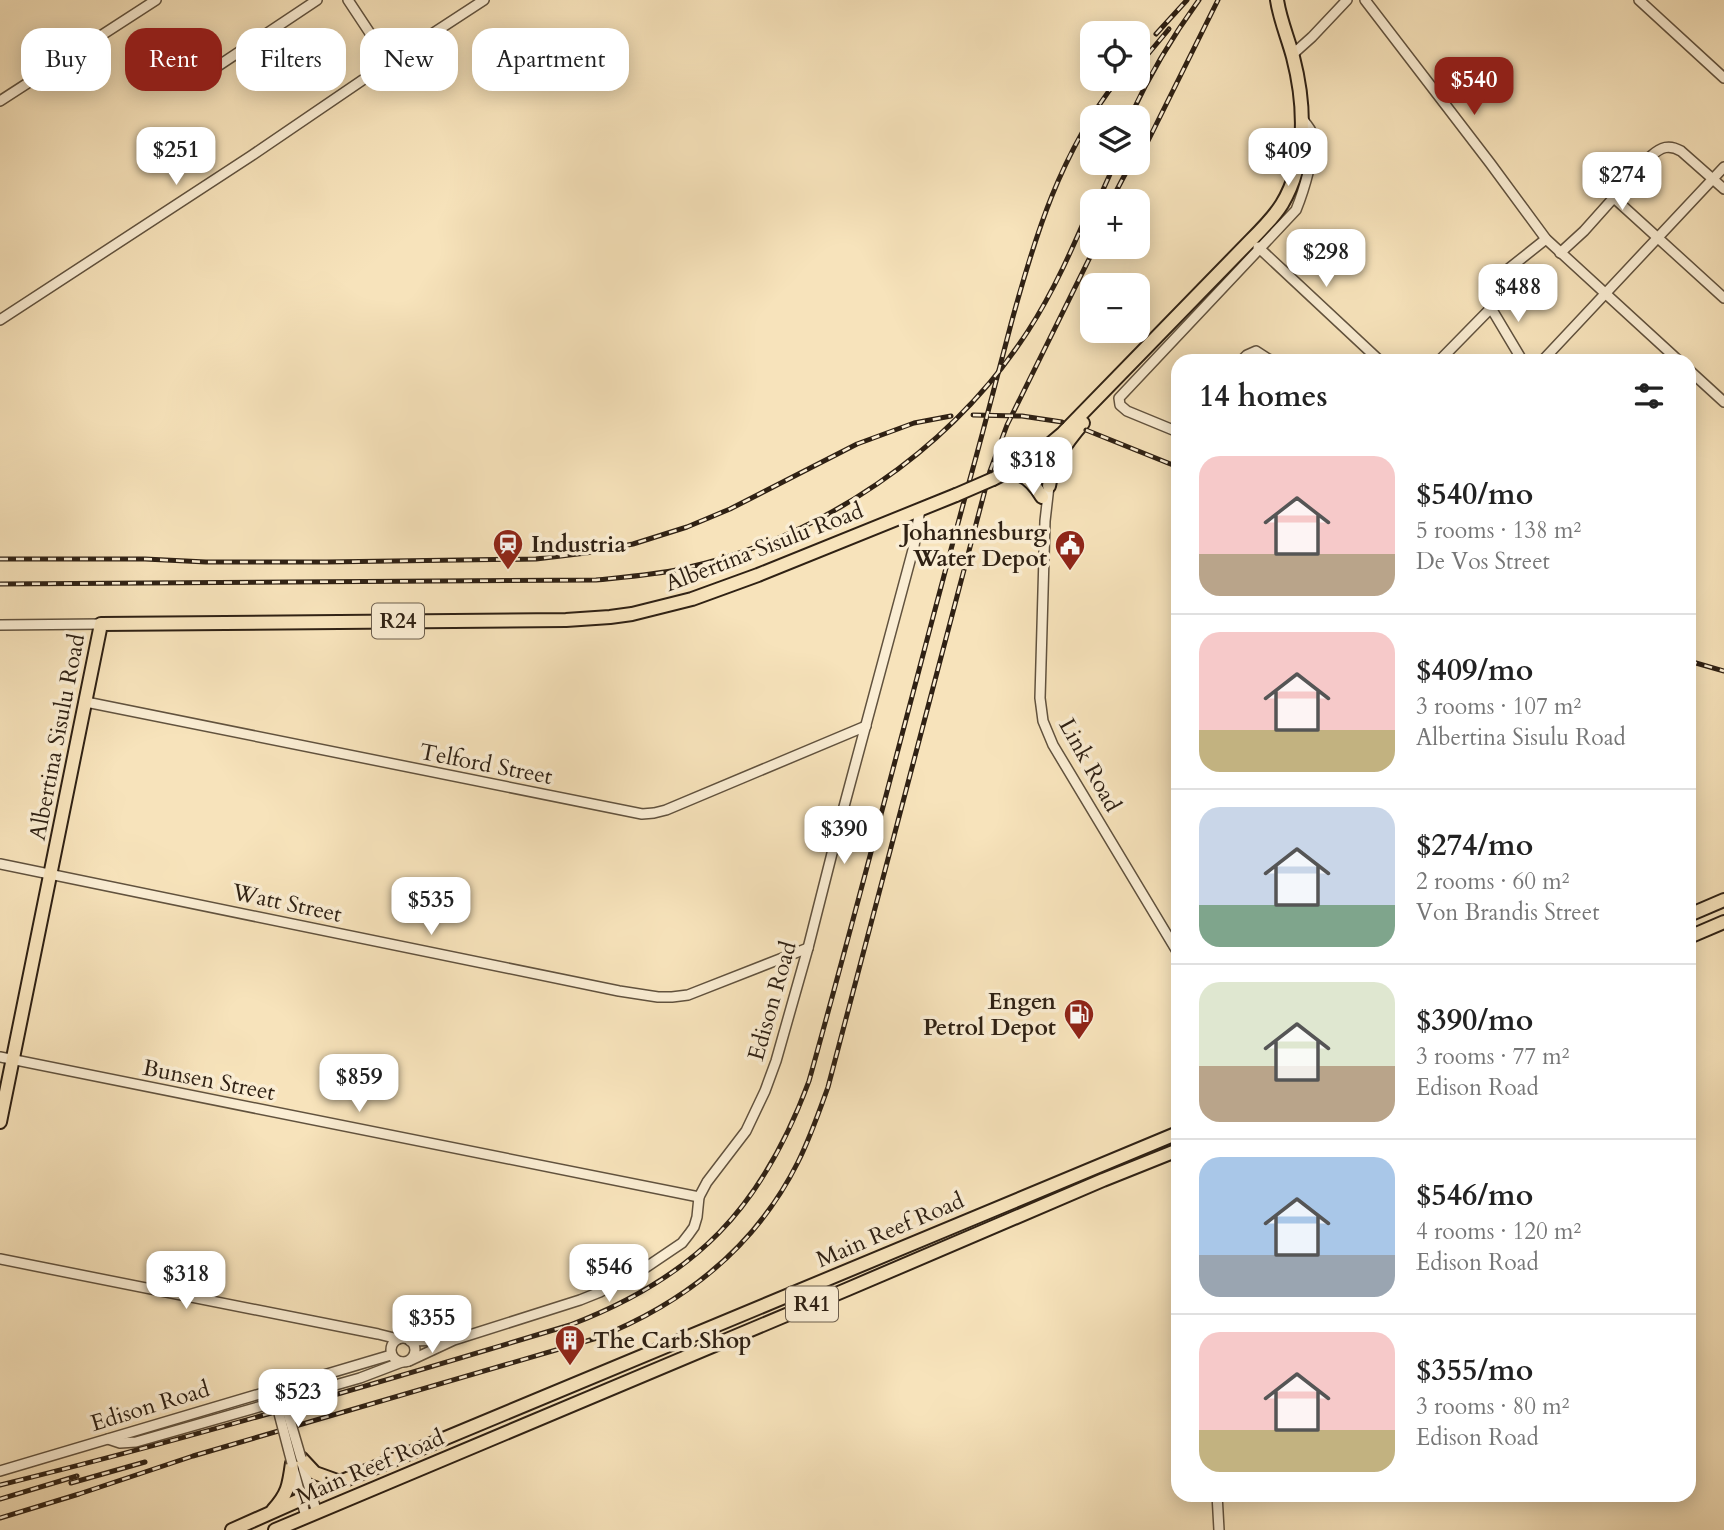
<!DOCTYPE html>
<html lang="en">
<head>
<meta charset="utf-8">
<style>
  :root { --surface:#fff; --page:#f6f6f6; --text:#222; --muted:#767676; --line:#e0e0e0; --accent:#8f2418 }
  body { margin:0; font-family:Cardo,serif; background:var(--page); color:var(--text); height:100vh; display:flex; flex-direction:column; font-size:26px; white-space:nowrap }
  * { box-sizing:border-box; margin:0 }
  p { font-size:23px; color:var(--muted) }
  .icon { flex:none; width:38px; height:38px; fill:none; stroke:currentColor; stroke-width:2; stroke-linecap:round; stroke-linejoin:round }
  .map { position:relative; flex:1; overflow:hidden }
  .sheet { position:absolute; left:1171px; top:354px; width:525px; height:1148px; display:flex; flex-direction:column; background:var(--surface); border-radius:21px; box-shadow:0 4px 18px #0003 }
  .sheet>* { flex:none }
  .hud { position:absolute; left:21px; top:28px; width:665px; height:63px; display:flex; gap:14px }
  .buttons { position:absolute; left:1080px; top:21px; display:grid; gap:14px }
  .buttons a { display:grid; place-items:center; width:70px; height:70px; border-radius:14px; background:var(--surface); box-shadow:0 4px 18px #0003; font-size:35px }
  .price { position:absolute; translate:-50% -60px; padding:0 16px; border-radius:14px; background:#fff; color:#222; font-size:23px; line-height:46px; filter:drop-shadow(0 2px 4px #0008) }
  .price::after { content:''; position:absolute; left:50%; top:42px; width:21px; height:16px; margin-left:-10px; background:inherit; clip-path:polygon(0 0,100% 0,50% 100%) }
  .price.current { background:var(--accent); color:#fff }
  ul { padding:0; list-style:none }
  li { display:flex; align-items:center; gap:21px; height:175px; padding:0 28px }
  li+li { border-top:2px solid var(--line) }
  li span { display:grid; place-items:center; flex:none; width:196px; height:140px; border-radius:21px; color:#555 }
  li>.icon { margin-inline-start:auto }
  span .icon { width:84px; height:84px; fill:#fffc; stroke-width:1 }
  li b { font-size:30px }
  h2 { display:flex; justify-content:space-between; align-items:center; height:84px; padding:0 28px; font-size:30px }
  .chip { padding:0 24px; border-radius:21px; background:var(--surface); box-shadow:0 4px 18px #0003; font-size:24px; line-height:63px }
  .chip.current { background:var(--accent); color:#fff }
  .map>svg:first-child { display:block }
</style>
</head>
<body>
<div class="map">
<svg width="1724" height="1530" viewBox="0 0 1724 1530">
  <rect width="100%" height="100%" fill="#f7e3bb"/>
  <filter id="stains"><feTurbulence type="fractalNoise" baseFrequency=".00286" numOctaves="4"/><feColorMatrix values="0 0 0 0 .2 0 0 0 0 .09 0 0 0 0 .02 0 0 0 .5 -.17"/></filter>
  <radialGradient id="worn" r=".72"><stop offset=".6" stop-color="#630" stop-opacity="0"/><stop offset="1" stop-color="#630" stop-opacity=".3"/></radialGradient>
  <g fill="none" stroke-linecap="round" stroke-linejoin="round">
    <!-- minor casing -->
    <g stroke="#61523e" stroke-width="12">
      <g id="minor">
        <path d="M348 0 389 62"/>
        <path d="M1365 0 1490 163 1546 239 1678 360"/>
        <path d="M1639 0 1724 78"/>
        <path d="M1293 54 1312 37 1347 0"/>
        <path d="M194 82 317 0"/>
        <path d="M0 101 156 0"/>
        <path d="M1614 198 1724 298"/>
        <path d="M1258 247 1379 360"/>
        <path d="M1560 253 1584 231 1651 156C1661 147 1669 144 1681 151L1724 189"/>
        <path d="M0 320 251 156 389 62 484 0"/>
        <path d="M1242 360 1247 355 1256 351 1270 360"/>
        <path d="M1440 360 1491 308"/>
        <path d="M1522 360 1491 308 1489 292 1497 278 1546 239"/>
        <path d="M1543 360 1724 167"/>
        <path d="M1689 370 1724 402"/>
        <path d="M1178 432 1127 411 1120 405 1119 398 1296 210C1303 193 1317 149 1312 133 1310 128 1305 123 1302 118"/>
        <path d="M1033 459 1040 460 1045 465 1049 486 1045 521 1040 698 1043 721 1053 745 1178 953"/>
        <path d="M0 625 101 624"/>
        <path d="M86 702 642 814 654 813 666 810 866 726"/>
        <path d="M0 864 619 991 658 997H672L688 995 808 948"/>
        <path d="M0 1057 699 1197"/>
        <path d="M0 1259 378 1334 398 1339"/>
        <circle cx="403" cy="1350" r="12"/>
        <path d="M410 1341 448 1340"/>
        <path d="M409 1361 454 1340 580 1300 600 1292 645 1268 682 1243 689 1234 694 1227 697 1217 699 1197 707 1182 746 1131 765 1091 776 1061 808 948 842 814 914 546 920 509"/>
        <path d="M108 1439 120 1443 136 1442 360 1378 402 1362"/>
        <path d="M301 1460 317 1513"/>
        <path d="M293 1468 306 1517"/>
        <path d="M0 1471 391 1355"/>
        <path d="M1217 1494 1219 1530"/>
      </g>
    </g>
    <!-- major casing -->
    <g stroke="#2f2114" stroke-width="16">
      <g id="major">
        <path d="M1007 472C1023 472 1035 485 1042 497"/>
        <path d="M993 479 1031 460 1063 433 1251 240C1262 229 1274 217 1282 204 1308 161 1305 103 1293 57 1288 38 1280 20 1277 0"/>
        <path d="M1049 486C1053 460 1066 443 1083 423"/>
        <path d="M1689 915 1724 900"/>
        <path d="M1689 937 1724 922"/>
        <path d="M0 1122 101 624 566 620 610 617 632 614 692 599 758 575 956 495"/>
        <path d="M301 1458 315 1473 340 1482"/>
        <path d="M273 1510C288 1494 289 1485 292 1463"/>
        <path d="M232 1530 340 1482 1178 1133"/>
        <path d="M275 1530 848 1289 1103 1180 1178 1150"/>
      </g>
    </g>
    <!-- minor -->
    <use href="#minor" stroke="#faedd3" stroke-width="9"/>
    <!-- major -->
    <use href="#major" stroke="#f7e3bb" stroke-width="12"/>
    <!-- rail casing -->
    <g stroke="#2f2114" stroke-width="5">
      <g id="rail">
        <path d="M1156 34 1187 0"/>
        <path d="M1138 66 1169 29"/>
        <path d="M1130 117C1149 76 1172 37 1199 0"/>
        <path d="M1138 161 1218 0"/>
        <path d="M1098 201 1115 163"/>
        <path d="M1111 201 1131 163"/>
        <path d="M973 415 1022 416 1062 422"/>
        <path d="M1086 430 1178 467"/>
        <path d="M0 559H145L206 562H326L536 559 586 553 633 544 687 527 730 509 857 444 914 423 951 416"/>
        <path d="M0 584 596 580C625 577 653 575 681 569 820 539 950 451 1028 331 1054 291 1073 247 1092 203"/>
        <path d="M1689 661 1724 671"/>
        <path d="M71 1483 145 1462"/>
        <path d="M0 1485C192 1438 381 1382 570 1325 696 1277 762 1208 809 1081 867 874 919 665 976 457 988 413 999 369 1011 324 1035 236 1060 153 1118 79"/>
        <path d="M0 1499 77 1476"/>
        <path d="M0 1518 79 1494 193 1456 597 1338C685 1303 755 1248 798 1162 810 1138 819 1112 828 1087L990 471 1007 425 1095 247"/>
      </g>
    </g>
    <!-- rail -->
    <use href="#rail" stroke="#faedd3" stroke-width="2.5" stroke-dasharray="8" stroke-linecap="butt"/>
    <!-- minor-bridge casing -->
    <g stroke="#61523e" stroke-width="12" stroke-linecap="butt">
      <g id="minor-bridge">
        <path d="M284 1400 301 1458"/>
        <path d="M276 1402 292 1463"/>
      </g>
    </g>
    <!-- major-bridge casing -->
    <g stroke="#2f2114" stroke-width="16" stroke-linecap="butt">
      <path id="major-bridge" d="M956 495 993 479"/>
    </g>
    <!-- minor-bridge -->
    <use href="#minor-bridge" stroke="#faedd3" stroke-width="9"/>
    <!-- major-bridge -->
    <use href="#major-bridge" stroke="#f7e3bb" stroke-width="12"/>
  </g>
  <!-- icons -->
  <defs>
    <g id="station-pin" transform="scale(1.575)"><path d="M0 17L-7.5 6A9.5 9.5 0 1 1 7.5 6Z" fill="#8f2418" stroke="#faedd3"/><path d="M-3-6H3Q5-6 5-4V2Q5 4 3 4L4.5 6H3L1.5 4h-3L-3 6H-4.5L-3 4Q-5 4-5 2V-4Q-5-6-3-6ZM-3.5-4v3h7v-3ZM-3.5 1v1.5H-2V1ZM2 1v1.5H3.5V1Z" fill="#fff"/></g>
    <g id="civic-pin" transform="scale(1.575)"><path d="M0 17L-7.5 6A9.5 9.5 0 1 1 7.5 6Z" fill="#8f2418" stroke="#faedd3"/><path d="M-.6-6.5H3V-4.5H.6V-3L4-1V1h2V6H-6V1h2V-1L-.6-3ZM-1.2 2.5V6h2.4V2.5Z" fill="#fff"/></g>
    <g id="fuel-pin" transform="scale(1.575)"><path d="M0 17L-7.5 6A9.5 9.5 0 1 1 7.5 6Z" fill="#8f2418" stroke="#faedd3"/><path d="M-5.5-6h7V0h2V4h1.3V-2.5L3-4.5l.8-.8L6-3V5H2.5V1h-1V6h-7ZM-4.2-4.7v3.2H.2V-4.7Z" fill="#fff"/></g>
    <g id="building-pin" transform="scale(1.575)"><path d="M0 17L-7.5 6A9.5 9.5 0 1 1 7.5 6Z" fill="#8f2418" stroke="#faedd3"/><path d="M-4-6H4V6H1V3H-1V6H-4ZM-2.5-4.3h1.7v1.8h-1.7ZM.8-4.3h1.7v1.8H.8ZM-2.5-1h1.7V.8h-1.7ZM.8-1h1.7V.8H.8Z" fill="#fff"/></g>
  </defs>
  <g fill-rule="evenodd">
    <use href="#station-pin" x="508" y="544"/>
    <use href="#civic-pin" x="1070" y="545"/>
    <use href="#fuel-pin" x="1079" y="1014"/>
    <use href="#building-pin" x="570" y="1340"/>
  </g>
  <g text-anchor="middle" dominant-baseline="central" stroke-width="7" stroke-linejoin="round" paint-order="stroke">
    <!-- shield labels -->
    <g fill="#faedd3" stroke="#6c5e4d" stroke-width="2">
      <rect x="372" y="603.5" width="52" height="35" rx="5"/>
      <rect x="786" y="1286.5" width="52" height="35" rx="5"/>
    </g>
    <g font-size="21" font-weight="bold" fill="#2f2114">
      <text x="398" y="621">R24</text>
      <text x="812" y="1304">R41</text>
    </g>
    <!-- poi labels -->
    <g font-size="23" font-weight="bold" fill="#2f2114" stroke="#faedd3" text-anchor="end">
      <text x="1047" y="532">Johannesburg<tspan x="1047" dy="26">Water Depot</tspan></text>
      <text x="531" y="544" text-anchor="start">Industria</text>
      <text x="1056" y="1001">Engen<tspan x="1056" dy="26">Petrol Depot</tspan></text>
      <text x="593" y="1340" text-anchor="start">The Carb Shop</text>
    </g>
    <!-- street labels -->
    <g font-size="23" fill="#2f2114" stroke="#faedd3">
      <text transform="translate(764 547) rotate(-21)">Albertina Sisulu Road</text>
      <text transform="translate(57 737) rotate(-79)">Albertina Sisulu Road</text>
      <text transform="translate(486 764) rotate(11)">Telford Street</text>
      <text transform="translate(1090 765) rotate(61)">Link Road</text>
      <text transform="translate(287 903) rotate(12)">Watt Street</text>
      <text transform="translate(772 1001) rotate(-74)">Edison Road</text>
      <text transform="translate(209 1080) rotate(11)">Bunsen Street</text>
      <text transform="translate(890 1230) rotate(-23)">Main Reef Road</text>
      <text transform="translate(150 1406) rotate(-17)">Edison Road</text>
      <text transform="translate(370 1467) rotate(-23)">Main Reef Road</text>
    </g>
  </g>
  <rect width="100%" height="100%" filter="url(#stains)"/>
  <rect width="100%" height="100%" fill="url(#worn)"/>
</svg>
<div class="buttons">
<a><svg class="icon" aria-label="locate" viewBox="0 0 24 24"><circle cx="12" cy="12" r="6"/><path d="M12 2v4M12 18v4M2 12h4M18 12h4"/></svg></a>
<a><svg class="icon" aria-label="layers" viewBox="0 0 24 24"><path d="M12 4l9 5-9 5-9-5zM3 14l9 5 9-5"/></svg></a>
<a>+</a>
<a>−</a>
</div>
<b class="price current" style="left:1474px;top:117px">$540</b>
<b class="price" style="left:176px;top:187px">$251</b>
<b class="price" style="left:1288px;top:188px">$409</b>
<b class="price" style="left:1622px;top:212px">$274</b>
<b class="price" style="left:1326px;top:289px">$298</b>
<b class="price" style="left:1518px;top:324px">$488</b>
<b class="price" style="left:1033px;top:497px">$318</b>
<b class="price" style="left:844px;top:866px">$390</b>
<b class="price" style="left:431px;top:937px">$535</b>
<b class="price" style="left:359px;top:1114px">$859</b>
<b class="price" style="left:609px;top:1304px">$546</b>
<b class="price" style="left:186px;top:1311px">$318</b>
<b class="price" style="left:432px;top:1355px">$355</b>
<b class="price" style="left:298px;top:1429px">$523</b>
<div class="hud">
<a class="chip">Buy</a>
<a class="chip current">Rent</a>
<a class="chip">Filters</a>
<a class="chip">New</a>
<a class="chip">Apartment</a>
</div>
<section class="sheet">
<h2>14 homes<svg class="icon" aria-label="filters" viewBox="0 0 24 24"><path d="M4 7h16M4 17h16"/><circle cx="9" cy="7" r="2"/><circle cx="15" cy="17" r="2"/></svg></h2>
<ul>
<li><span style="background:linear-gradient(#f6c9c9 70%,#b9a48a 0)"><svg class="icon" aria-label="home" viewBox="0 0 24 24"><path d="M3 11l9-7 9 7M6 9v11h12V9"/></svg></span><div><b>$540/mo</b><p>5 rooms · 138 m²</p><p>De Vos Street</p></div></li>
<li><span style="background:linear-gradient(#f6c9c9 70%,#c2b280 0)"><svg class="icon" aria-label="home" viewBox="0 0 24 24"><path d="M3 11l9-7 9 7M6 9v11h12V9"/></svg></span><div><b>$409/mo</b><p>3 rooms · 107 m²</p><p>Albertina Sisulu Road</p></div></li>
<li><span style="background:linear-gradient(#c9d6e8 70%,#7fa58c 0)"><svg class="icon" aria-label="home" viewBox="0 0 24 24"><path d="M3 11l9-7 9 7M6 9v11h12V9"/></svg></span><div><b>$274/mo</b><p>2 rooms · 60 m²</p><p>Von Brandis Street</p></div></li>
<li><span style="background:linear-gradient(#dfe7d0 60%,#b9a48a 0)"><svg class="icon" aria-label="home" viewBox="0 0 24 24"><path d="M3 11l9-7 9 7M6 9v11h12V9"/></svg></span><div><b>$390/mo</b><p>3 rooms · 77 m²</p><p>Edison Road</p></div></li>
<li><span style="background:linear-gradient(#a9c7e8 70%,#9aa5b1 0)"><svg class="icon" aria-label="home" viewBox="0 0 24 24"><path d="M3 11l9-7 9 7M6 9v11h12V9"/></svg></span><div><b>$546/mo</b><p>4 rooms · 120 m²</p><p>Edison Road</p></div></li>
<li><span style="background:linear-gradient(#f6c9c9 70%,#c2b280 0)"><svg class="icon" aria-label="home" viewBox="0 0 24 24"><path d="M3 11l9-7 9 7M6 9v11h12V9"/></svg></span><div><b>$355/mo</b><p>3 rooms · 80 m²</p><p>Edison Road</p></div></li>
</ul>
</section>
</div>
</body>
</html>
